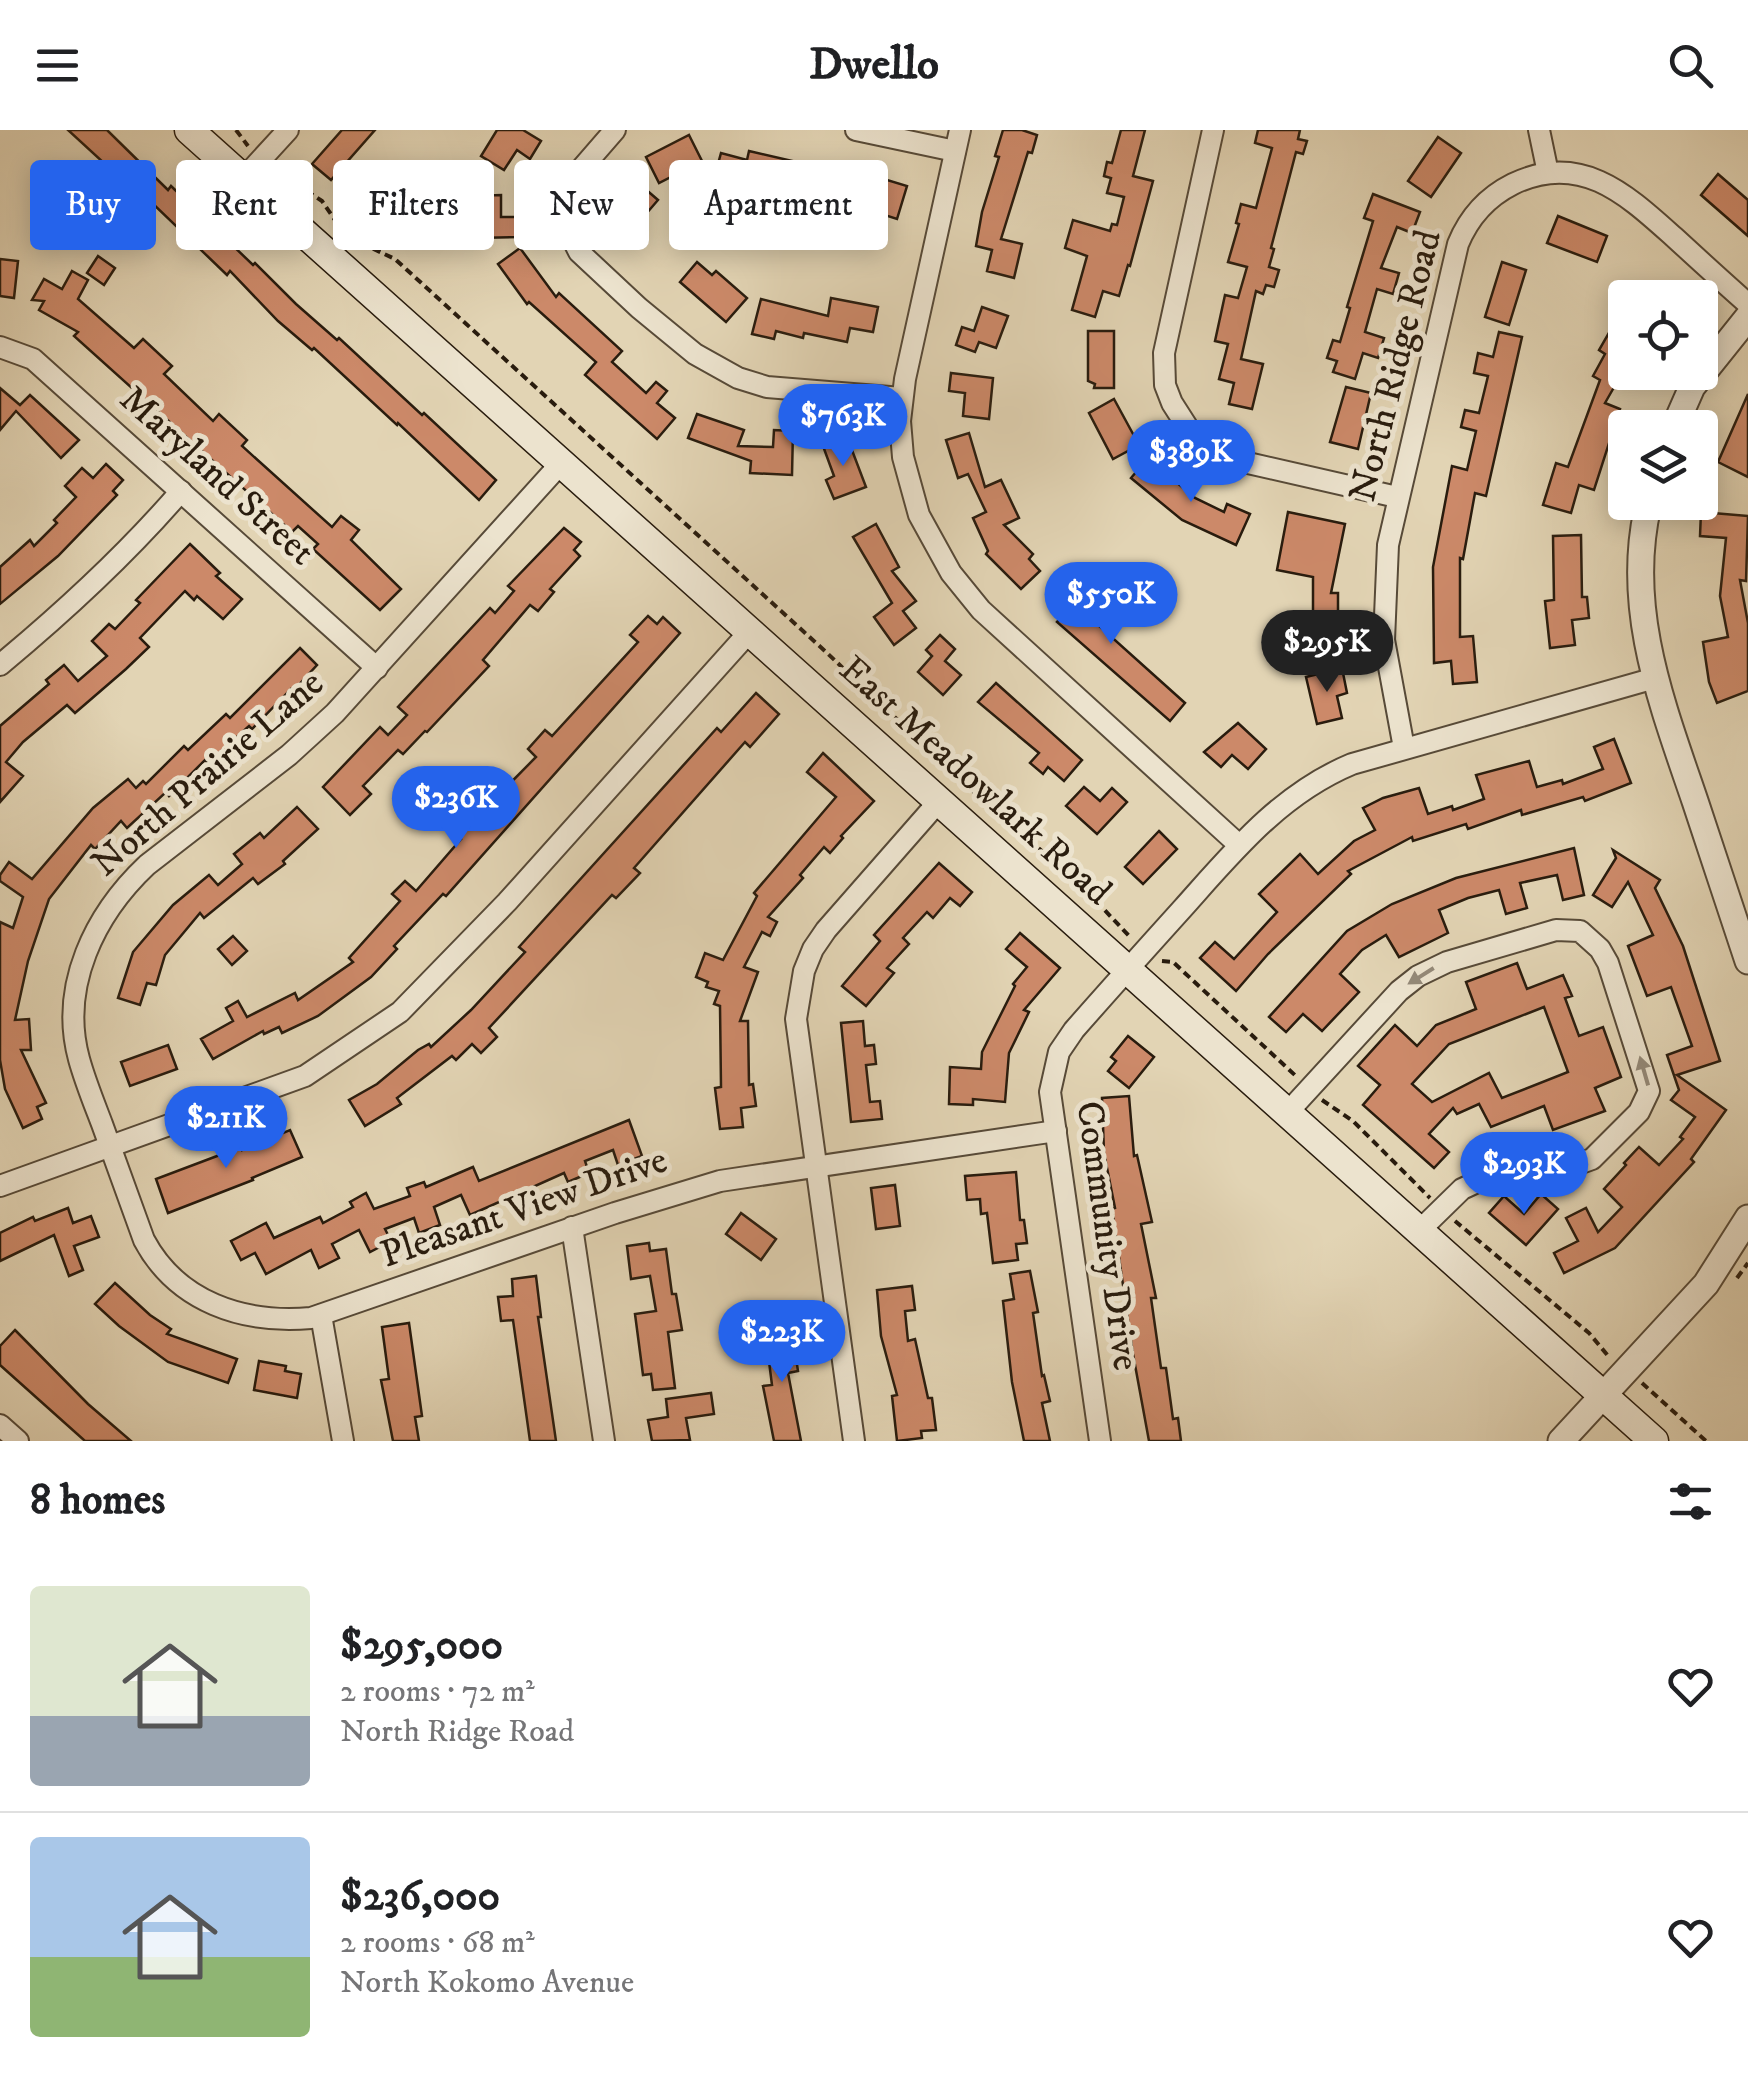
<!DOCTYPE html>
<html lang="en">
<head>
<meta charset="utf-8">
<style>
  :root { --surface:#fff; --page:#f6f6f6; --text:#202124; --muted:#757577; --line:#e0e0e0; --accent:#2563eb }
  body { margin:0; font-family:"IM FELL DW Pica",serif; background:var(--page); color:var(--text); height:100vh; display:flex; flex-direction:column; font-size:38px; white-space:nowrap }
  * { box-sizing:border-box; margin:0 }
  p { font-size:32px; color:var(--muted) }
  .icon { flex:none; width:55px; height:55px; fill:none; stroke:currentColor; stroke-width:2; stroke-linecap:round; stroke-linejoin:round }
  .map { position:relative; height:1311px; overflow:hidden }
  .sheet { display:flex; flex-direction:column; background:var(--surface); flex:1 }
  .sheet>* { flex:none }
  .banner { position:absolute; left:30px; top:30px; width:1000px; height:90px; display:flex; gap:20px }
  .controls { position:absolute; left:1608px; top:150px; display:grid; gap:20px }
  .controls a { display:grid; place-items:center; width:110px; height:110px; border-radius:10px; background:var(--surface); box-shadow:0 5px 25px #0003; font-size:50px }
  .price { position:absolute; translate:-50% -85px; padding:0 22px; border-radius:35px; background:var(--accent); color:#fff; font-size:32px; line-height:65px; filter:drop-shadow(0 2px 5px #0008) }
  .price::after { content:''; position:absolute; left:50%; top:60px; width:30px; height:22px; margin-left:-15px; background:inherit; clip-path:polygon(0 0,100% 0,50% 100%) }
  .price.active { background:#222; color:#fff }
  ul { padding:0; list-style:none }
  li { display:flex; align-items:center; gap:30px; height:250px; padding:0 30px }
  li+li { border-top:2px solid var(--line) }
  li span { display:grid; place-items:center; flex:none; width:280px; height:200px; border-radius:10px; color:#555 }
  li>.icon { margin-inline-start:auto }
  span .icon { width:120px; height:120px; fill:#fffc; stroke-width:1 }
  li b { font-size:42px }
  h2 { display:flex; justify-content:space-between; align-items:center; height:120px; padding:0 30px; font-size:42px }
  .pill { padding:0 35px; border-radius:10px; background:var(--surface); box-shadow:0 5px 25px #0003; font-size:35px; line-height:90px }
  .pill.active { background:var(--accent); color:#fff }
  header { display:flex; justify-content:space-between; align-items:center; height:130px; padding:0 30px; background:var(--surface); font-size:45px; font-weight:700 }
  .map>svg:first-child { display:block }
</style>
</head>
<body>
<header><svg class="icon" aria-label="menu" viewBox="0 0 24 24"><path d="M4 6h16M4 12h16M4 18h16"/></svg>Dwello<svg class="icon" aria-label="search" viewBox="0 0 24 24"><circle cx="10" cy="10" r="6"/><path d="M15 15l6 6"/></svg></header>
<div class="map">
<svg width="1748" height="1311" viewBox="0 0 1748 1311">
  <rect width="100%" height="100%" fill="#e2d4b4"/>
  <filter id="stains"><feTurbulence type="fractalNoise" baseFrequency=".002" numOctaves="4"/><feColorMatrix values="0 0 0 0 .2 0 0 0 0 .09 0 0 0 0 .02 0 0 0 .5 -.17"/></filter>
  <radialGradient id="worn" r=".72"><stop offset=".6" stop-color="#630" stop-opacity="0"/><stop offset="1" stop-color="#630" stop-opacity=".3"/></radialGradient>
  <!-- building -->
  <g fill="#cc8969" stroke="#291c0e" stroke-width="2.5" fill-rule="evenodd">
    <path d="M68 0H107L168 60 171 56 253 135 255 133 296 174 337 210 339 208 422 285 424 283 496 350 479 370 398 293 397 295 314 218 312 220 278 191 230 141 227 145 146 67 143 69Z"/>
    <path d="M342 0H375L331 50 312 34Z"/>
    <path d="M497 0H523L541 11 530 29 517 20 504 40 481 26Z"/>
    <path d="M1003 0H1022L1037 5 1032 23 1028 22 1001 109 1022 114 1014 148 987 141 992 120 976 116 982 82 999 27 995 26Z"/>
    <path d="M1121 0H1145L1133 46 1153 51 1130 136 1128 135 1119 166 1103 161 1095 187 1072 180 1087 126 1065 118 1073 90 1110 101 1112 94 1117 95 1124 67 1107 63 1111 48 1104 46 1107 32 1112 33Z"/>
    <path d="M1258 0H1300L1298 9 1307 11 1303 24 1296 22 1271 118 1274 119 1269 137 1279 140 1274 157 1266 155 1263 164 1256 161 1241 229 1263 234 1252 279 1229 274 1234 253 1219 249 1228 214 1215 211 1225 165 1238 168 1247 137 1228 132 1239 94 1236 93 1241 74 1256 78 1272 18 1255 13Z"/>
    <path d="M689 5 702 31 659 53 646 27Z"/>
    <path d="M1438 7 1461 23 1431 67 1408 51Z"/>
    <path d="M749 21 844 43 843 47 881 59 884 49 907 56 897 89 816 63 813 74 795 69 798 57 766 48 762 60 715 45 721 23 747 30Z"/>
    <path d="M1718 44 1748 70V106L1701 65Z"/>
    <path d="M629 45 658 70 627 106 610 91 625 74 613 64Z"/>
    <path d="M1373 64 1420 82 1412 103 1397 97 1381 138 1399 143 1393 164 1377 159 1365 202 1384 208 1378 228 1363 223 1355 249 1333 242 1337 231 1327 228 1333 210 1340 212 1350 178 1347 177 1373 91 1364 88Z"/>
    <path d="M501 65V87H518L519 107 475 108 474 66Z"/>
    <path d="M1558 86 1607 106 1597 132 1547 113Z"/>
    <path d="M520 118 556 167 559 163 622 221 612 232 646 263 656 252 667 261 657 273 675 288 657 309 585 245 596 232 529 172 527 174 498 134Z"/>
    <path d="M98 126 115 138 104 155 87 143Z"/>
    <path d="M0 129 18 131 14 168 0 166Z"/>
    <path d="M697 132 712 145 716 141 747 168 726 192 680 152Z"/>
    <path d="M1502 132 1526 140 1509 195 1485 187Z"/>
    <path d="M72 141 88 150 78 169 134 218 143 209 172 236 164 244 213 291 219 284 247 310 242 316 332 397 341 386 359 400 351 410 401 459 380 480 313 419 318 414 298 396 292 402 74 206 78 202 39 180 44 171 32 170 44 149 62 159Z"/>
    <path d="M831 168 878 177 873 202 850 198 847 212 804 203 803 208 776 201 774 209 752 204 761 169 828 186Z"/>
    <path d="M1625 175V238L1605 273 1620 279 1594 360 1579 355 1571 383 1543 375 1556 333 1568 337 1600 250 1593 246 1605 224 1599 220Z"/>
    <path d="M982 177 1008 186 996 218 979 212 975 222 956 215 962 197 974 201Z"/>
    <path d="M1088 201H1114V258H1094L1095 254 1088 251Z"/>
    <path d="M1499 202 1522 207 1486 366 1475 363 1463 429 1460 428V507L1473 506 1477 552 1453 554 1451 531 1434 533 1433 437 1452 336 1467 340 1476 301 1461 297 1465 280 1479 283 1488 246 1474 243 1478 223 1493 227Z"/>
    <path d="M951 243 993 248 989 289 963 286 965 263 949 261Z"/>
    <path d="M1346 257 1371 263 1358 319 1330 312Z"/>
    <path d="M0 258 20 275 30 265 79 310 61 328 16 281 0 300Z"/>
    <path d="M1748 264V347L1718 332Z"/>
    <path d="M1114 269 1139 315 1113 329 1089 283Z"/>
    <path d="M697 284 744 300 738 316 773 317 774 300 793 301 792 345 750 343 751 331 688 308Z"/>
    <path d="M969 303 985 357 1001 350 1019 388 1004 395 1033 424 1029 429 1040 441 1021 459 986 424 988 421 973 388 986 382 968 344 958 348 946 310Z"/>
    <path d="M847 307 866 357 834 369 826 350 834 346 823 316Z"/>
    <path d="M1148 328 1195 368 1224 382 1227 374 1250 384 1236 415 1182 390 1131 348Z"/>
    <path d="M106 334 123 350 113 361 117 365 58 426 0 474V437L30 410 34 416 57 393 54 390 76 367 65 356 82 338 93 348Z"/>
    <path d="M1288 382 1345 394 1331 463H1338V514H1313V447L1277 440Z"/>
    <path d="M1701 382 1748 386 1746 451 1740 450 1748 493V561L1717 573 1709 552 1703 512 1728 507 1720 466 1726 408 1700 406Z"/>
    <path d="M876 394 899 437 892 441 916 471 903 481 916 498 894 515 874 487 892 473 853 407Z"/>
    <path d="M564 398 581 412 574 420 580 426 550 459 554 462 538 481 530 475 483 530 489 536 427 602 425 601 403 624 398 620 363 656 371 664 350 685 323 657 380 597 388 605 407 585 398 577 490 478 495 483 514 461 508 456Z"/>
    <path d="M1581 405 1582 467H1587L1589 488 1572 490 1575 515 1550 518 1545 471 1554 470 1553 406Z"/>
    <path d="M190 414 220 443 216 446 242 469 223 489 197 466 194 470 185 461 140 508 149 517 126 539 75 583 67 575 23 612 6 632 23 646 0 672V596L49 554 46 550 64 535 78 551 107 526 92 511 109 494 115 499 140 473 136 470Z"/>
    <path d="M1070 443 1101 471 1088 486 1185 573 1170 591 1057 492 1069 479 1052 464Z"/>
    <path d="M648 486 657 494 663 487 680 503 446 766 443 764 394 816 397 819 371 847 318 886 282 903 279 897 264 904 263 901 213 929 201 909 233 891 226 878 238 871 247 887 295 863 298 870 353 832 349 828 400 771 392 764 405 751 416 761 461 709 458 706 536 627 528 619 545 600 552 606 638 512 630 505Z"/>
    <path d="M940 505 955 519 945 531 961 545 943 565 918 542 932 526 926 520Z"/>
    <path d="M300 518 317 535 293 561 291 559 252 599 249 596 208 633 205 630 169 666 166 662 127 698 121 691 95 719 91 715 49 769 28 831 15 890 29 889 31 920H21L46 973 37 977 42 989 23 998 5 959 0 930V792L13 798 23 767 0 751V745L9 732 32 749 93 678 128 649 136 658 143 651 146 654 184 616 188 620 226 584 230 588Z"/>
    <path d="M1342 538 1347 563 1337 566 1342 588 1317 594 1306 547Z"/>
    <path d="M996 553 1082 630 1064 651 1048 637 1043 644 1030 633 1039 623 978 572Z"/>
    <path d="M756 563 779 584 750 617 745 612 634 738 640 743 616 768 612 765 489 898 497 907 481 923 472 914 456 930 452 926 397 968 401 974 365 996 349 970 377 954 418 920 429 914 431 917 471 880 525 822 519 817 717 598 721 602Z"/>
    <path d="M1238 593 1266 619 1248 639 1232 625 1221 637 1204 622Z"/>
    <path d="M1614 609 1631 653 1585 671 1583 667 1522 685 1521 680 1468 699 1466 694 1413 711 1412 707 1348 741 1351 744 1268 824 1236 861 1200 828 1215 812 1234 829 1277 782 1259 764 1300 724 1318 744 1354 711 1375 700 1363 678 1383 668 1419 658 1428 684 1452 676 1453 680 1484 669 1476 645 1529 631 1537 657 1562 650 1563 654 1603 639 1594 617Z"/>
    <path d="M823 623 874 671 841 706 843 708 830 723 824 717 800 745 803 748 768 787 777 792 770 806 762 802 744 837 758 842 740 891H748L749 955 753 954 756 976 741 978 743 997 720 999 715 958 721 957 720 876 714 874 719 861 706 857 708 852 696 847 705 823 723 830 757 766 754 763 836 667 807 642Z"/>
    <path d="M1084 657 1100 671 1112 658 1127 672 1097 704 1066 676Z"/>
    <path d="M297 677 318 699 283 731 285 734 258 754 253 748 204 788 200 783 165 825 156 855 147 853 140 875 118 868 133 822 173 775 209 745 218 755 242 734 234 724 260 703 264 708Z"/>
    <path d="M1159 701 1177 719 1143 754 1125 737Z"/>
    <path d="M1574 718 1584 765 1563 770 1557 745 1520 753 1527 778 1506 784 1499 760 1468 768 1439 780 1448 803 1399 827 1386 805 1362 820 1340 844 1359 862 1322 901 1303 884 1286 902 1269 887 1347 801 1392 774 1456 748Z"/>
    <path d="M1613 720 1660 750 1655 758 1683 816 1720 931 1677 945 1726 980 1691 1029 1694 1032 1615 1118 1564 1143 1554 1123 1578 1111 1566 1088 1586 1078 1598 1102 1622 1077 1604 1059 1626 1035 1624 1033 1639 1017 1659 1035 1683 1009 1680 1007 1695 987 1671 970 1679 960 1667 925 1692 916 1671 857 1647 866 1628 816 1653 805 1628 752 1612 777 1593 765 1616 728Z"/>
    <path d="M939 733 972 762 960 776 950 768 933 788 927 782 903 808 909 814 887 838 894 843 866 876 842 856 880 811 874 805Z"/>
    <path d="M1020 803 1060 838 1024 880 1029 882 1009 923 1005 972 973 969V975L949 974 950 937 981 939 982 922 1015 856 1013 854 1027 837 1006 819Z"/>
    <path d="M233 806 247 821 232 835 218 819Z"/>
    <path d="M1517 833 1527 859 1563 845 1572 866 1565 868 1579 906 1603 897 1621 947 1595 958 1605 981 1553 1000 1544 976 1491 997 1479 974 1457 984 1453 978 1429 1004 1449 1022 1434 1038 1363 975 1380 955 1358 936 1395 895 1417 916 1436 895 1476 879 1466 852ZM1544 877 1568 942 1502 968 1489 943 1432 972 1412 954 1449 914Z"/>
    <path d="M863 891 865 916 874 915 876 934 866 935 870 972 880 971 882 989 851 992 841 893Z"/>
    <path d="M1128 906 1154 927 1129 958 1108 941 1116 931 1111 927Z"/>
    <path d="M168 915 177 939 130 956 121 932Z"/>
    <path d="M1129 966 1134 1026 1137 1025 1152 1092 1141 1094 1156 1168H1151L1161 1238H1166L1173 1289 1178 1288 1181 1311H1149L1133 1224 1112 1079 1115 1078 1104 1023 1102 968Z"/>
    <path d="M629 990 642 1026 618 1035 613 1020 585 1031 589 1043 568 1052 564 1043 470 1085 461 1065 434 1077 440 1095 419 1103 414 1088 385 1099 391 1111 370 1122 359 1100 332 1114 339 1128 319 1138 311 1120 266 1144 255 1123 241 1130 231 1111 266 1093 274 1108 320 1087 323 1093 353 1077 350 1072 366 1063 374 1079 410 1066 407 1058 424 1052 426 1057 473 1037 479 1051Z"/>
    <path d="M290 1000 302 1027 252 1048 253 1050 168 1083 156 1049 241 1017 242 1020Z"/>
    <path d="M1016 1042 1020 1090H1024L1027 1113 1016 1114 1018 1130 993 1133 987 1083 981 1084 980 1069 967 1070 965 1046Z"/>
    <path d="M895 1055 900 1096 876 1099 871 1058Z"/>
    <path d="M1541 1064 1558 1079 1526 1115 1489 1083 1504 1066 1524 1084Z"/>
    <path d="M68 1078 73 1093 91 1086 99 1107 74 1116 83 1140 69 1146 54 1105 0 1131V1103L33 1087 35 1091Z"/>
    <path d="M741 1083 776 1109 761 1130 726 1104Z"/>
    <path d="M649 1113 650 1121 666 1119 672 1164H676L682 1200 668 1202 675 1258 653 1260 651 1244 643 1245 635 1184 656 1181 650 1146 631 1149 627 1116Z"/>
    <path d="M1030 1141 1038 1182 1033 1183 1042 1246 1044 1245 1050 1271 1042 1273 1050 1311H1024L1012 1252 1003 1171 1014 1169 1010 1144Z"/>
    <path d="M536 1146 541 1187H538L556 1311H530L513 1190 501 1191 498 1167 513 1166 512 1149Z"/>
    <path d="M115 1153 150 1185 171 1199 167 1204 237 1229 228 1253 168 1232 119 1196 95 1174Z"/>
    <path d="M912 1156 915 1180 905 1181 908 1211 915 1209 928 1268H932L936 1300 921 1301 922 1308 897 1311 892 1266 897 1265 881 1206 877 1160Z"/>
    <path d="M409 1193 422 1286 415 1287 419 1311H393L381 1250 389 1249 382 1197Z"/>
    <path d="M791 1196 798 1241 788 1243 801 1311H774L763 1256 772 1255 765 1200Z"/>
    <path d="M15 1200 88 1274 131 1311H85L0 1235V1216Z"/>
    <path d="M259 1231 286 1236 285 1241 301 1244 297 1268 254 1260Z"/>
    <path d="M711 1263 714 1284 686 1288 690 1310 652 1311 648 1290 668 1287 666 1269Z"/>
  </g>
  <g fill="none" stroke-linecap="round" stroke-linejoin="round">
    <!-- minor casing -->
    <g stroke="#574a38" stroke-width="24">
      <g id="minor">
        <path d="M615 0 569 53 563 79 565 94 579 122 639 178 695 224 738 248 767 257 902 268"/>
        <path d="M856 0 955 21"/>
        <path d="M960 0 905 249 900 291 903 327 919 385 951 443 981 480 1239 715"/>
        <path d="M1213 0 1164 223 1165 255 1172 273 1188 298 1210 319 1226 328 1397 367"/>
        <path d="M1539 0 1548 43"/>
        <path d="M244 48 288 0"/>
        <path d="M0 217 33 229 377 538"/>
        <path d="M563 331 335 583 289 625 147 735C95 784 59 856 79 929 85 951 94 973 102 994 116 1033 130 1072 144 1110 177 1172 243 1194 311 1188L615 1083 720 1051 1056 1001"/>
        <path d="M0 535C65 481 126 425 181 361"/>
        <path d="M1404 618 1384 510 1388 415 1458 114C1469 87 1487 67 1513 54 1581 21 1627 65 1674 107 1699 130 1723 152 1748 174"/>
        <path d="M1288 982 1399 861 1418 846 1447 832 1556 800 1580 801 1600 819 1608 833 1649 961 1639 982 1592 1029 1567 1038 1533 1034 1505 1039 1462 1059 1420 1100"/>
        <path d="M0 1056 305 946 400 882 507 772 751 500"/>
        <path d="M572 1097 604 1311"/>
        <path d="M321 1185 343 1311"/>
        <path d="M0 1295 18 1311"/>
        <path d="M854 1311 796 889 804 841 813 819 826 800 940 670"/>
        <path d="M1100 1311 1050 962 1059 922 1074 900C1110 859 1146 819 1183 778 1233 722 1280 664 1352 634L1655 548"/>
      </g>
    </g>
    <!-- tertiary casing -->
    <g stroke="#574a38" stroke-width="29">
      <g id="tertiary">
        <path d="M1674 298 1692 257 1748 187"/>
        <path d="M1649 372C1623 476 1662 574 1695 671 1713 724 1730 778 1748 831"/>
        <path d="M1561 1311 1706 1154 1748 1088"/>
      </g>
    </g>
    <!-- secondary casing -->
    <g stroke="#291c0e" stroke-width="31">
      <path id="secondary" d="M189 0 1654 1311"/>
    </g>
    <!-- path -->
    <g stroke="#291c0e" stroke-width="4" stroke-dasharray="8 5" stroke-linecap="butt">
      <path d="M236 0 248 16"/>
      <path d="M274 39 322 71 346 106 395 129 826 522 978 666 1080 754 1131 808"/>
      <path d="M1162 831 1173 832 1297 947"/>
      <path d="M1322 970 1353 991 1430 1068"/>
      <path d="M1455 1091 1589 1203 1609 1227"/>
      <path d="M1737 1148 1748 1133"/>
      <path d="M1642 1253 1706 1311"/>
    </g>
    <!-- minor -->
    <use href="#minor" stroke="#ece3ce" stroke-width="20"/>
    <!-- tertiary -->
    <use href="#tertiary" stroke="#ece3ce" stroke-width="25"/>
    <!-- secondary -->
    <use href="#secondary" stroke="#ece3ce" stroke-width="28"/>
  </g>
  <!-- one-way arrows -->
  <defs><path id="oneway-solid" d="M-6-.8H1V-3.2L6.5 0L1 3.2V.8H-6Z" transform="scale(2.5)"/></defs>
  <g fill="#948978">
    <use href="#oneway-solid" transform="translate(1421 846) rotate(148)"/>
    <use href="#oneway-solid" transform="translate(1644 941) rotate(-106)"/>
  </g>
  <g text-anchor="middle" dominant-baseline="central" stroke-width="10" stroke-linejoin="round" paint-order="stroke">
    <!-- street labels -->
    <g font-size="38" fill="#291c0e" stroke="#ece3ce">
      <text transform="translate(1396 236) rotate(-76)">North Ridge Road</text>
      <text transform="translate(217 346) rotate(42)">Maryland Street</text>
      <text transform="translate(208 644) rotate(-41)">North Prairie Lane</text>
      <text transform="translate(975 651) rotate(42)">East Meadowlark Road</text>
      <text transform="translate(524 1078) rotate(-19)">Pleasant View Drive</text>
      <text transform="translate(1107 1106) rotate(82)">Community Drive</text>
    </g>
  </g>
  <rect width="100%" height="100%" filter="url(#stains)"/>
  <rect width="100%" height="100%" fill="url(#worn)"/>
</svg>
<div class="controls">
<a><svg class="icon" aria-label="locate" viewBox="0 0 24 24"><circle cx="12" cy="12" r="6"/><path d="M12 2v4M12 18v4M2 12h4M18 12h4"/></svg></a>
<a><svg class="icon" aria-label="layers" viewBox="0 0 24 24"><path d="M12 4l9 5-9 5-9-5zM3 14l9 5 9-5"/></svg></a>
</div>
<b class="price" style="left:843px;top:339px">$763K</b>
<b class="price" style="left:1191px;top:375px">$389K</b>
<b class="price" style="left:1111px;top:517px">$550K</b>
<b class="price active" style="left:1327px;top:565px">$295K</b>
<b class="price" style="left:456px;top:721px">$236K</b>
<b class="price" style="left:226px;top:1041px">$211K</b>
<b class="price" style="left:1524px;top:1087px">$293K</b>
<b class="price" style="left:782px;top:1255px">$223K</b>
<div class="banner">
<a class="pill active">Buy</a>
<a class="pill">Rent</a>
<a class="pill">Filters</a>
<a class="pill">New</a>
<a class="pill">Apartment</a>
</div>
</div>
<section class="sheet">
<h2>8 homes<svg class="icon" aria-label="filters" viewBox="0 0 24 24"><path d="M4 7h16M4 17h16"/><circle cx="9" cy="7" r="2"/><circle cx="15" cy="17" r="2"/></svg></h2>
<ul>
<li><span style="background:linear-gradient(#dfe7d0 65%,#9aa5b1 0)"><svg class="icon" aria-label="home" viewBox="0 0 24 24"><path d="M3 11l9-7 9 7M6 9v11h12V9"/></svg></span><div><b>$295,000</b><p>2 rooms · 72 m²</p><p>North Ridge Road</p></div><svg class="icon" aria-label="heart" viewBox="0 0 24 24"><path d="M12 20l-8-8c-3-5 5-10 8-4 3-6 11-1 8 4z"/></svg></li>
<li><span style="background:linear-gradient(#a9c7e8 60%,#8fb573 0)"><svg class="icon" aria-label="home" viewBox="0 0 24 24"><path d="M3 11l9-7 9 7M6 9v11h12V9"/></svg></span><div><b>$236,000</b><p>2 rooms · 68 m²</p><p>North Kokomo Avenue</p></div><svg class="icon" aria-label="heart" viewBox="0 0 24 24"><path d="M12 20l-8-8c-3-5 5-10 8-4 3-6 11-1 8 4z"/></svg></li>
</ul>
</section>
</body>
</html>
